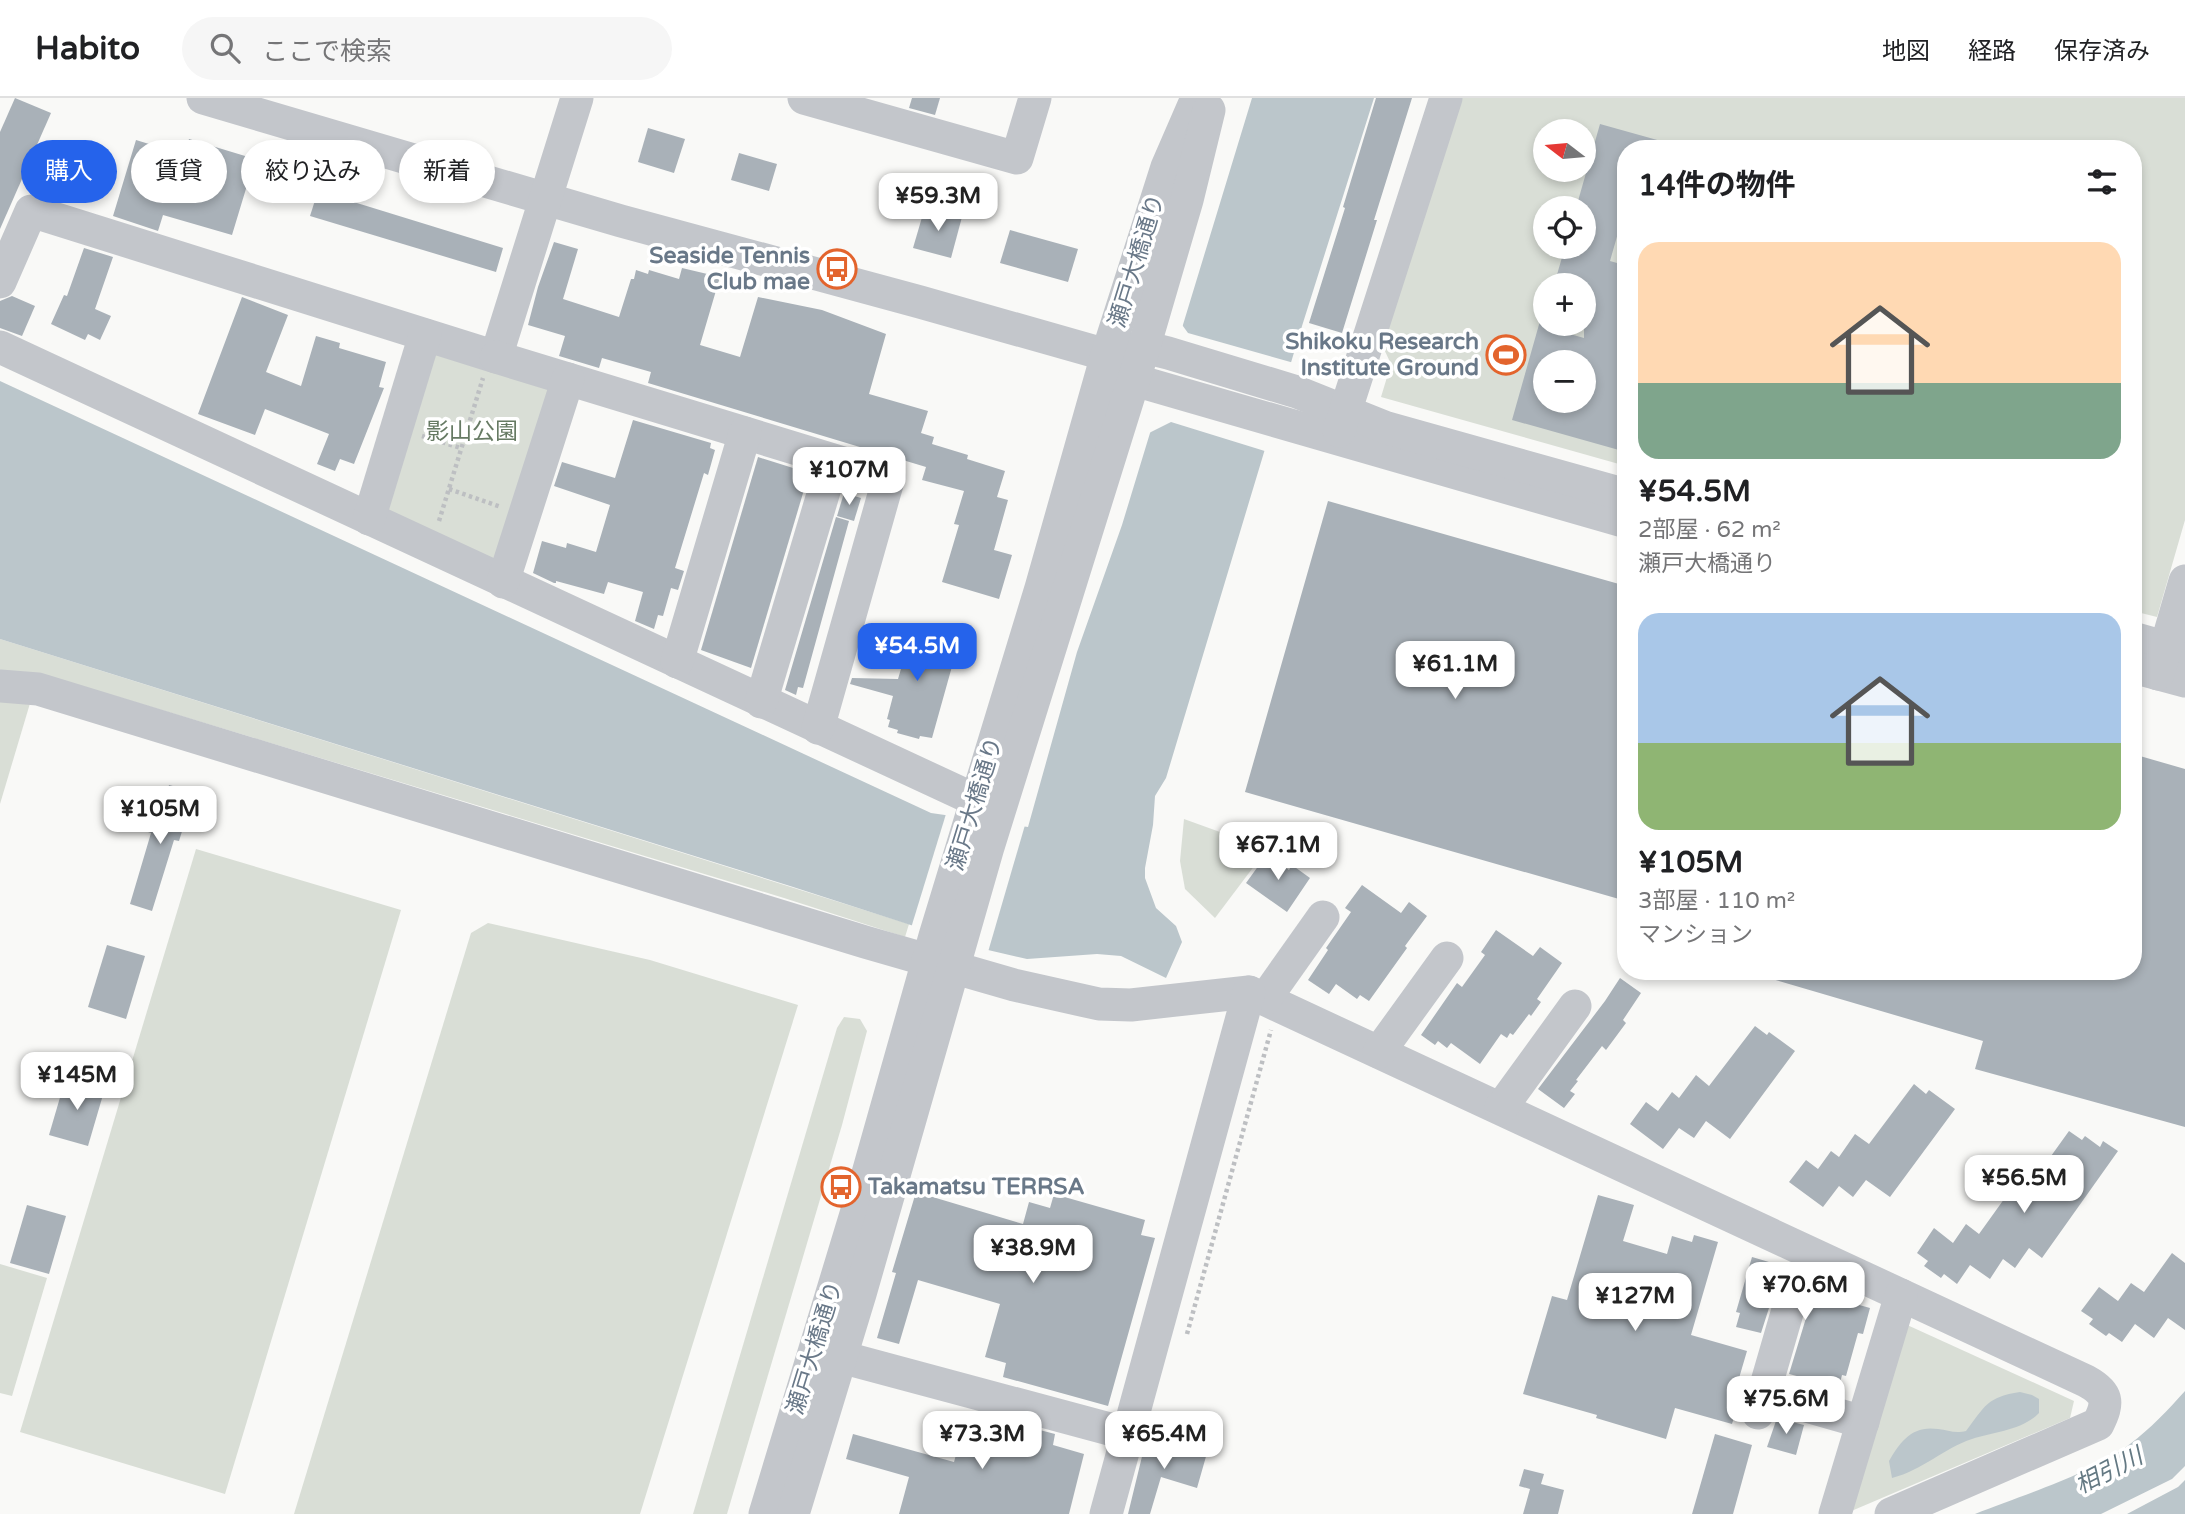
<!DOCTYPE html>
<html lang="ja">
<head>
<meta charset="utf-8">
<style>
  :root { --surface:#fff; --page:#f6f6f6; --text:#202124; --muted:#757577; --line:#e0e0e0; --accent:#2563eb }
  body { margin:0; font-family:"Varela Round","Noto Sans JP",sans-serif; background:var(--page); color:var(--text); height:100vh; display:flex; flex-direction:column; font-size:26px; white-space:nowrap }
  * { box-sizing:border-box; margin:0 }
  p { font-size:23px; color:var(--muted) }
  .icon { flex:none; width:38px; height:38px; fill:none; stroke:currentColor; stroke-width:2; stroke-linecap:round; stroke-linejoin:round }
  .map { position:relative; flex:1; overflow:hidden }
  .side { position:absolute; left:1617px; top:42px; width:525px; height:840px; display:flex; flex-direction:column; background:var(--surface); border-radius:28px; box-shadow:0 4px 10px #0003 }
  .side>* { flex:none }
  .hud { position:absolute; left:21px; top:42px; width:665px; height:63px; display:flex; gap:14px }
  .needle { width:46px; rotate:286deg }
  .controls { position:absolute; left:1533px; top:21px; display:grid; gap:14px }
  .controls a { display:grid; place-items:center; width:63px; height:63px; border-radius:50%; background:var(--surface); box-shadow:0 4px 10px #0003; font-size:35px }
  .price { position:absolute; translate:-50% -60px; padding:0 16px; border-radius:14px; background:#fff; color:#222; font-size:23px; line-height:46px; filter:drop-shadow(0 2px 4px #0008) }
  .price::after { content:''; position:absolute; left:50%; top:42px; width:21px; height:16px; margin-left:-10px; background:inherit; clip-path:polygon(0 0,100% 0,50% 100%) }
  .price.selected { background:var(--accent); color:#fff }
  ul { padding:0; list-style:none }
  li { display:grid; align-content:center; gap:14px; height:371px; padding:0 21px }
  li span { display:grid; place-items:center; height:217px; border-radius:21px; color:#555 }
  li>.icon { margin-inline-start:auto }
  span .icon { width:126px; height:126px; fill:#fffc; stroke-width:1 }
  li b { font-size:30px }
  h2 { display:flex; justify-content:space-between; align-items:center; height:84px; padding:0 21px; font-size:30px }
  .tag { padding:0 24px; border-radius:32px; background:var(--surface); box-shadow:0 4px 10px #0003; font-size:24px; line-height:63px }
  .tag.selected { background:var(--accent); color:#fff }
  header { display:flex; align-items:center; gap:42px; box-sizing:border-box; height:98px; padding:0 35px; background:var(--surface); border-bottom:2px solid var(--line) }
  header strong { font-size:33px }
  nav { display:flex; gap:38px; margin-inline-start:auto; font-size:24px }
  .search { width:490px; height:63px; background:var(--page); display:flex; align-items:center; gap:18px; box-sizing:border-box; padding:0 24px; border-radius:38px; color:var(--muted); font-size:26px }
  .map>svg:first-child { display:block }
</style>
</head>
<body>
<header>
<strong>Habito</strong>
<div class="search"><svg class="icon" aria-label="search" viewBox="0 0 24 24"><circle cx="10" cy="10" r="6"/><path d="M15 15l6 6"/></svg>ここで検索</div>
<nav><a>地図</a><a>経路</a><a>保存済み</a></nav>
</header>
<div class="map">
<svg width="2185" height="1416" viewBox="0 0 2185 1416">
  <rect width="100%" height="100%" fill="#f9f9f7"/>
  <!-- green -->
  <g fill="#d9ded6" fill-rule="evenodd">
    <path d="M1458 0H2185V422L2157 519 2133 513V51H1626V368L1381 299 1391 266 1383 249ZM1545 33H1584V72H1545ZM1545 110H1584V149H1545ZM1545 187H1584V226H1545ZM1545 264H1584V303H1545Z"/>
    <path d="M439 254 546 289 553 298 501 461 490 467 380 412 426 260Z"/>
    <path d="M0 541 909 826 905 839 784 800 115 598 43 577 0 572Z"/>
    <path d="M0 600 31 602 0 706Z"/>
    <path d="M1184 721 1267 751 1215 820 1185 791 1180 763Z"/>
    <path d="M196 751 401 812 225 1396 20 1334Z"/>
    <path d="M488 825 650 862 798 907 640 1416H294L471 835Z"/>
    <path d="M844 919 860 921 867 933 842 1027 727 1416H693L837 930Z"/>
    <path d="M0 1166 47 1180 12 1298 0 1295Z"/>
    <path d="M1905 1226 2074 1303 2070 1320 1849 1414Z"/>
  </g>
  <!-- water -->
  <g fill="#bbc6cb">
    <path d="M1252 0H1374L1302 228 1166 680 1155 698 1153 727 1145 770V780L1156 810 1176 828 1182 844 1166 880 1121 858 1097 856 1027 861 988 852 790 788 0 541V283L931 715 1028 729 1077 554 1122 427Z"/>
    <path d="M2185 1293V1368L2172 1381 2101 1416H1975C2022 1397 2090 1377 2130 1346 2150 1331 2168 1312 2185 1293Z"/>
    <path d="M2020 1294 2032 1297 2039 1301V1315C2023 1332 1994 1334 1972 1341 1944 1350 1923 1372 1892 1380L1889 1363C1900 1344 1912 1327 1938 1331 1948 1332 1955 1336 1966 1333 1985 1308 1987 1299 2020 1294Z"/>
    <path d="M2185 1382V1416H2127L2178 1389Z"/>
  </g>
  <!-- pier -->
  <g fill="#f9f9f7">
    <path d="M1180 224 1188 235 1294 265 1268 354 1171 324 1145 337Z"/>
    <path d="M946 716 1025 727 988 854 911 830Z"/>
  </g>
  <!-- building -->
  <g fill="#a9b1b8" fill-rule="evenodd">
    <path d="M15 0 51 15 0 131V34Z"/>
    <path d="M912 0H940L935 17 909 10Z"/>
    <path d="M1376 0H1412L1374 122H1377L1342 235 1309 225 1345 110 1343 109Z"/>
    <path d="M1600 26 1668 45V51H1626V107L1610 163 1624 167 1618 190 1626 192V354L1512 322 1540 223 1545 224V229L1584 240V187H1554L1565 149H1584V110H1576ZM1545 264H1584V303H1545Z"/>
    <path d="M648 30 685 41 674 75 638 64Z"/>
    <path d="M189 41 255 61 232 137 163 117 158 133 113 118 136 42 185 57Z"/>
    <path d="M739 55 777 66 769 93 731 82Z"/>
    <path d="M318 93 503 150 496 174 310 118Z"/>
    <path d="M925 109 962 119 951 160 913 150Z"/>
    <path d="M1010 132 1078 151 1068 184 1000 165Z"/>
    <path d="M554 144 578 151 563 201 619 219 631 181H634L636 172 648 176 649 172 679 181 682 170 720 179 700 247 740 259 758 199 822 212 886 236 869 296 928 313 921 335 934 339 932 346 968 357 967 361 1005 373 997 399 1008 402 994 452 1012 457 999 501 942 484 959 427 954 426 964 393 922 382 926 369 648 285 651 274 602 260 599 270 559 258 565 238 528 227 538 189Z"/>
    <path d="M84 150 113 159 95 211 111 218 100 242 88 236 85 242 51 226 64 197 67 198Z"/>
    <path d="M12 198 35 208 22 238 0 230V203Z"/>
    <path d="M242 199 288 217 266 274 301 288 316 238 340 245 339 250 386 264 379 289 384 290 354 366 340 361 335 373 317 366 329 336 265 311 255 337 198 316Z"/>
    <path d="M633 322 711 345 710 350 715 352 708 377 704 375 675 470 684 473 678 492 671 490 663 518 658 517 654 531 635 523 643 494 608 484 604 496 556 483V485H554L533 475 542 443 566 450 567 445 596 454 610 407 554 388 562 364 615 380Z"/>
    <path d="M758 359 809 375 751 570 701 552Z"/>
    <path d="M844 395 861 400 854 423 837 418Z"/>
    <path d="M1328 403 1626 488V576L1618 601 1626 603V803L1245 694Z"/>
    <path d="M836 419 849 423 803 590 798 589 796 597 785 592Z"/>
    <path d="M884 532 914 540 916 533 926 536 927 533 948 539 947 542 958 547 932 640 920 638 919 641 897 635 898 632 888 629 890 622 887 621 893 598 850 586 852 580 898 581 906 554Z"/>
    <path d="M2133 656 2185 671V1029L1975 971 1983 943 1762 878V873H2133Z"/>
    <path d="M169 687 188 692 183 709 189 711 179 743 174 742 152 813 130 806 151 735 148 734 157 702 164 704Z"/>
    <path d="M1267 756 1289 772 1292 767 1310 780 1287 814 1246 785Z"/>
    <path d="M1362 787 1401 815 1409 804 1427 818 1405 848 1407 850 1369 903 1360 897 1357 901 1336 886 1329 896 1308 882 1328 852 1326 850 1351 814 1345 810Z"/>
    <path d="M1496 832 1533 858 1540 849 1562 865 1537 901 1541 904 1531 918 1529 916 1513 937 1510 935 1507 940 1501 936 1480 966 1451 945 1447 950 1438 943 1435 947 1421 937 1457 885 1462 889 1485 857 1481 854Z"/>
    <path d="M107 847 145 858 126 921 88 909Z"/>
    <path d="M1620 880 1641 895 1623 922 1626 925 1606 952 1602 948 1576 982 1578 983 1570 993 1575 996 1564 1010 1538 991 1605 903Z"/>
    <path d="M1755 928 1767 937 1769 934 1795 953 1730 1041 1706 1023 1694 1040 1679 1030 1663 1051 1630 1026 1646 1004 1658 1013 1672 994 1679 1000 1696 977 1709 988Z"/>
    <path d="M66 979 105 990 88 1048 49 1037Z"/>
    <path d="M1914 986 1926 996 1929 992 1955 1011 1890 1099 1866 1082 1853 1099 1839 1088 1823 1109 1789 1084 1806 1062 1818 1071 1831 1053 1839 1059 1855 1036 1869 1046Z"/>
    <path d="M2069 1033 2082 1042 2085 1038 2100 1049 2103 1043 2118 1053 2042 1160 2029 1150 2015 1170 2003 1161 1990 1181 1970 1167 1957 1186 1944 1176 1941 1180 1924 1168 1928 1163 1917 1155 1934 1130 1953 1145 1966 1126 1979 1136 2007 1097 2018 1104Z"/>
    <path d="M916 1094 1023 1126 1029 1104 1050 1110 1054 1096 1145 1122 1141 1137 1155 1140 1108 1308 1003 1279 1006 1265 985 1259 1000 1206 918 1182 899 1246 877 1240 896 1175 892 1174Z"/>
    <path d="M1598 1097 1634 1107 1623 1143 1667 1156 1672 1138 1692 1144 1694 1137 1718 1144 1691 1237 1747 1253 1732 1304 1738 1306 1732 1326 1675 1310 1666 1341 1596 1320 1597 1317 1523 1296 1552 1198 1567 1202Z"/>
    <path d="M27 1107 66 1118 49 1176 10 1165Z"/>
    <path d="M2172 1155 2185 1165V1232L2168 1220 2154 1240 2135 1226 2122 1244 2109 1235 2106 1238 2089 1226 2093 1221 2081 1213 2099 1189 2118 1203 2131 1185 2144 1194Z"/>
    <path d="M1752 1159 1786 1169 1782 1181 1828 1194 1827 1198 1870 1210 1863 1236 1858 1235 1846 1278 1842 1277 1839 1289 1789 1276 1806 1220V1211L1801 1202 1793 1197 1783 1196 1773 1202 1769 1210 1761 1235 1736 1229 1740 1215 1736 1214Z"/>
    <path d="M968 1313 1055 1336 1053 1347 1084 1356 1069 1416H899L909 1379 846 1361 853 1336 954 1364Z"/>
    <path d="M1777 1320 1804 1327 1796 1357 1767 1349Z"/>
    <path d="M1715 1336 1752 1347 1733 1416H1692Z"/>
    <path d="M1147 1338 1207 1355 1197 1390 1161 1379 1150 1416H1128Z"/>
    <path d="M1524 1371 1544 1376 1541 1386 1564 1392 1558 1416H1523L1530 1391 1519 1388Z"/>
  </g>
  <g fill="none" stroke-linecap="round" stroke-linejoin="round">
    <!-- path -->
    <g stroke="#bdbfc2" stroke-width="4.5" stroke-dasharray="3.5 3.5" stroke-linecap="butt">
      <path d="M422 338 461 350"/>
      <path d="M449 391 501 409"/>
      <path d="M439 423 483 280"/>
      <path d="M1187 1236 1271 932"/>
    </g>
    <!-- minor -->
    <g stroke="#c3c6cb" stroke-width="33">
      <path d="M203 0 621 123 920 204 1107 257 1134 282 1626 424"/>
      <path d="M804 0 1017 60 1035 0"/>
      <path d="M0 184 31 113 496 259 577 0"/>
      <path d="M0 249 995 711"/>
      <path d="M1123 254 1144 249 1168 255 1297 294 1387 330 1626 397"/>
      <path d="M496 259 889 379 818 630"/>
      <path d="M1339 333 1446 0"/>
      <path d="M369 421 425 237"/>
      <path d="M503 484 568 281"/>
      <path d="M2133 540 2185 555"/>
      <path d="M677 564 745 335"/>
      <path d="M2133 569 2185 583"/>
      <path d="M2158 576 2185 483"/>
      <path d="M0 588 38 591 865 844 1014 887 1099 906 1131 907 1249 894 2086 1283C2108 1295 2109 1304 2098 1326L1891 1416"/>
      <path d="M761 604 833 363"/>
      <path d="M1265 901 1323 819"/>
      <path d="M1379 954 1447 860"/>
      <path d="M1501 1010 1575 908"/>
      <path d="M841 1259 1128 1336"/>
      <path d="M1764 1296 1863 1324"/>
      <path d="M1758 1315 1787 1215"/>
      <path d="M765 1416 863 1093 935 838 1041 490 1107 257 1167 69 1197 0"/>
      <path d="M793 1416 860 1196 988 749 1144 249 1187 102 1209 12"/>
      <path d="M1106 1416 1249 894"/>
      <path d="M1835 1416 1901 1197"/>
    </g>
  </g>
  <!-- icons -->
  <defs>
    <g id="bus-ring" transform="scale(2.0125)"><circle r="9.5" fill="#fff" stroke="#e3642d" stroke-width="1.5"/><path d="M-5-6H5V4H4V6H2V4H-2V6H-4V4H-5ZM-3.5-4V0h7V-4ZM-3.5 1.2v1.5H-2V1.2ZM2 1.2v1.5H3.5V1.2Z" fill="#e3642d"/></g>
    <g id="stadium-ring" transform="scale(2.0125)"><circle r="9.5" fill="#fff" stroke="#e3642d" stroke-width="1.5"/><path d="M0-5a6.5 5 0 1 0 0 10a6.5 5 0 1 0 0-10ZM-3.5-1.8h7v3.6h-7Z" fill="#e3642d"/></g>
  </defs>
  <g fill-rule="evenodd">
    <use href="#bus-ring" x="837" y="171"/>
    <use href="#stadium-ring" x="1506" y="257"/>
    <use href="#bus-ring" x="841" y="1089"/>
  </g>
  <g text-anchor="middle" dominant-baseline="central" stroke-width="7" stroke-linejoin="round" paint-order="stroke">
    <!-- poi labels -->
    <g font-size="23" font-weight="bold" fill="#697888" stroke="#fff" text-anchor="end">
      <text x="810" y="158">Seaside Tennis<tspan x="810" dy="26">Club mae</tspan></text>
      <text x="1479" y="244">Shikoku Research<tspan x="1479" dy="26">Institute Ground</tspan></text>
      <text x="868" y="1089" text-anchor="start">Takamatsu TERRSA</text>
    </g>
    <!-- street labels -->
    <g font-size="23" fill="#697888" stroke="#fff">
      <text transform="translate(1137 163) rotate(-73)">瀬戸大橋通り</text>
      <text transform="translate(975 706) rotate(-73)">瀬戸大橋通り</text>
      <text transform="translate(815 1250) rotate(-73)">瀬戸大橋通り</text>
    </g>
    <!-- park labels -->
    <g font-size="23" fill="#667a63" stroke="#fff">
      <text x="472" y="334">影山公園</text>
    </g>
    <!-- water labels -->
    <g font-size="24" font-style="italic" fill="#647983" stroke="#fff">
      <text transform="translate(2109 1373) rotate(-27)">相引川</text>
    </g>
  </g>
</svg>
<div class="controls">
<a><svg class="needle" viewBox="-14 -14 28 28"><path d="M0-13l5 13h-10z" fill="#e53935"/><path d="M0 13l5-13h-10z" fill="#757577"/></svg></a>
<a><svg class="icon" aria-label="locate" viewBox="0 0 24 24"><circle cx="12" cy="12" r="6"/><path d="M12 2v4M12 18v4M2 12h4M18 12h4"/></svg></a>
<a>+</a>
<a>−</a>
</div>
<b class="price" style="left:938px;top:135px">¥59.3M</b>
<b class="price" style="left:849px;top:409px">¥107M</b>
<b class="price selected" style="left:917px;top:585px">¥54.5M</b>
<b class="price" style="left:1455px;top:603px">¥61.1M</b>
<b class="price" style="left:160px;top:748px">¥105M</b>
<b class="price" style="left:1278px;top:784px">¥67.1M</b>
<b class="price" style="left:77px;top:1014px">¥145M</b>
<b class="price" style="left:2024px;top:1117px">¥56.5M</b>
<b class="price" style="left:1033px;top:1187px">¥38.9M</b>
<b class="price" style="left:1805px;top:1224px">¥70.6M</b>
<b class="price" style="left:1635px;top:1235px">¥127M</b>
<b class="price" style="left:1786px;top:1338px">¥75.6M</b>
<b class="price" style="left:982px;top:1373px">¥73.3M</b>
<b class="price" style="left:1164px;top:1373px">¥65.4M</b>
<div class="hud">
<a class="tag selected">購入</a>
<a class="tag">賃貸</a>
<a class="tag">絞り込み</a>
<a class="tag">新着</a>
</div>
<section class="side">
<h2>14件の物件<svg class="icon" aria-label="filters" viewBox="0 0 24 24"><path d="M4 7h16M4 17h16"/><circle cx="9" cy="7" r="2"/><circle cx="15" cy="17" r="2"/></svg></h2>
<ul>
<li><span style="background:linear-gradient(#ffd9b3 65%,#7fa58c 0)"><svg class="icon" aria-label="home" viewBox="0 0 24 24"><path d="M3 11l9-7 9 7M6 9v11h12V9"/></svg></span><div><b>¥54.5M</b><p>2部屋 · 62 m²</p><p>瀬戸大橋通り</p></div></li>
<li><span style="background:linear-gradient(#a9c7e8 60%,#8fb573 0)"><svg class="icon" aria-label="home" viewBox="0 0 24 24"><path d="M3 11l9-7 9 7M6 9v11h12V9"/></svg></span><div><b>¥105M</b><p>3部屋 · 110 m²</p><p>マンション</p></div></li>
</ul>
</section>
</div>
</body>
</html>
